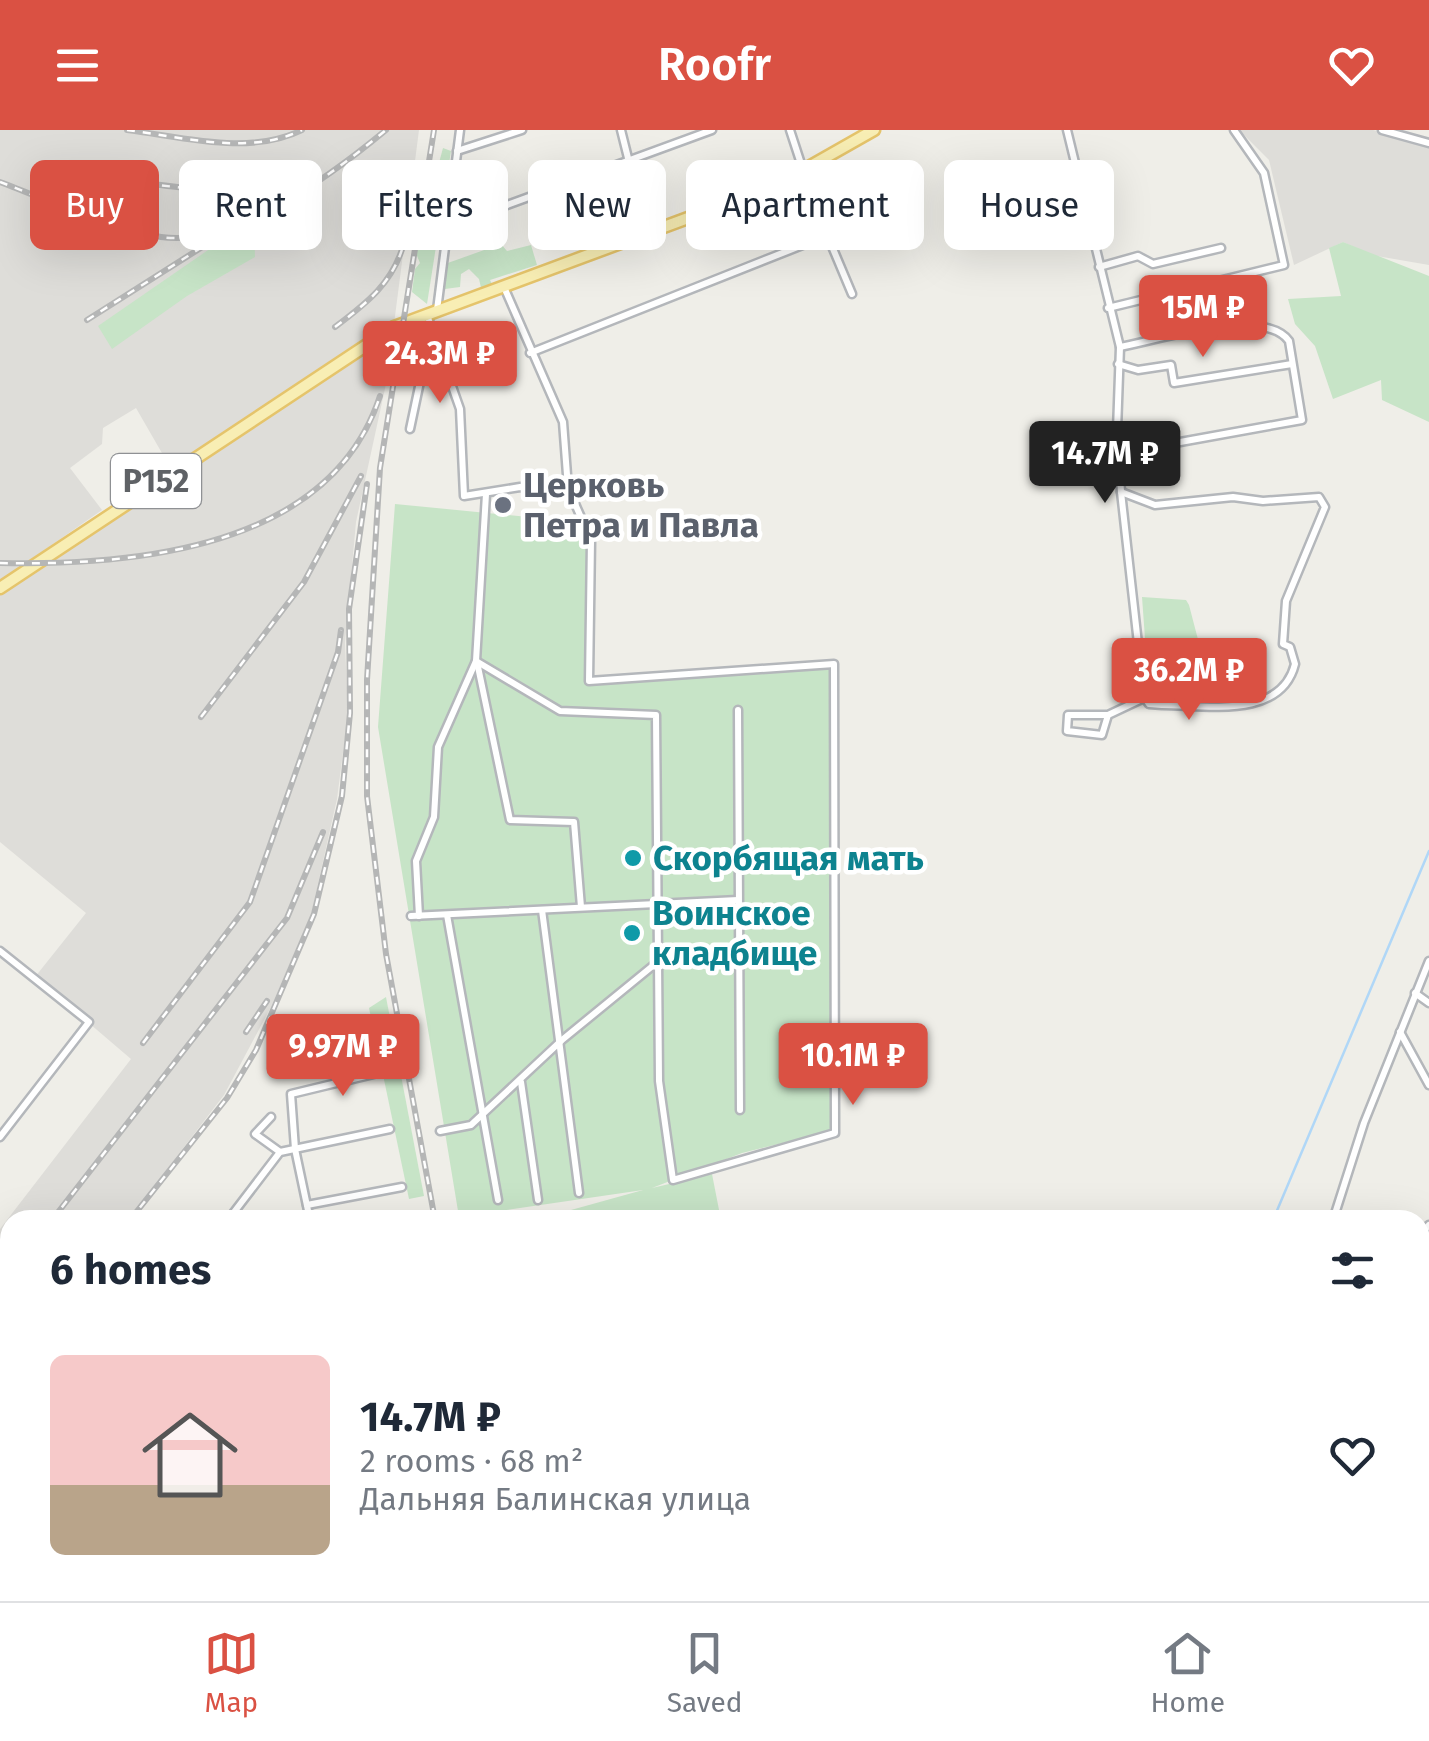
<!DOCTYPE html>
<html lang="en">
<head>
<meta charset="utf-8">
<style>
  :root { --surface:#fff; --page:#f6f6f7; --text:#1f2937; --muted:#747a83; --line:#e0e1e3; --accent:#da5143 }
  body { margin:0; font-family:"Fira Sans",sans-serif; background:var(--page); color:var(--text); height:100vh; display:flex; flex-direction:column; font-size:38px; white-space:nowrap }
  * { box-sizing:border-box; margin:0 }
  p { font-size:32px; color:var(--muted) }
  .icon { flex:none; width:55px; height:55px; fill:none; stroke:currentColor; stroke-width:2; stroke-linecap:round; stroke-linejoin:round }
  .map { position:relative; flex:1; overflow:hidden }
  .drawer { position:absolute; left:0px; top:1080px; width:1430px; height:392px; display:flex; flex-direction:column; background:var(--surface); border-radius:30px 30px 0 0; box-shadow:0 10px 40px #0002 }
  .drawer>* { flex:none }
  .banner { position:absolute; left:30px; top:30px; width:1370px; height:90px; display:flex; gap:20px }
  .price { position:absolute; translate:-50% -85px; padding:0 22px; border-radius:10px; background:var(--accent); color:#fff; font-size:32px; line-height:65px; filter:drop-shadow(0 2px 5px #0008) }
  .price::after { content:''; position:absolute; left:50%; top:60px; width:30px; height:22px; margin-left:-15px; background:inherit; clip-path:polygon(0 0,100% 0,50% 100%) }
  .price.on { background:#222; color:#fff }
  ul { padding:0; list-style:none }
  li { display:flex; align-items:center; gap:30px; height:250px; padding:0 50px }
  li+li { border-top:2px solid var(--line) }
  li span { display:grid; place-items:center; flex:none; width:280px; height:200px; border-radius:15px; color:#555 }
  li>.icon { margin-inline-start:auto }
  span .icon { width:120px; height:120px; fill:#fffc; stroke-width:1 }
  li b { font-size:42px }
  h2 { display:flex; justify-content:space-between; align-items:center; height:120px; padding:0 50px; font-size:42px }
  .tag { padding:0 35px; border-radius:15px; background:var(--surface); box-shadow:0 10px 40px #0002; font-size:35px; line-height:90px }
  .tag.on { background:var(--accent); color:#fff }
  header { display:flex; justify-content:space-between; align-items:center; height:130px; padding:0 50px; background:var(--accent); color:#fff; font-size:45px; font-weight:600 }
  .tab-bar { display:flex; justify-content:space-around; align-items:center; height:140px; border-top:2px solid var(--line); background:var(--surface); font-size:28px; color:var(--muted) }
  .tab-bar a { display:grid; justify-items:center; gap:5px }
  .tab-bar .on { color:var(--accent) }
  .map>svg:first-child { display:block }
</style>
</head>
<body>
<header><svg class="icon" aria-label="menu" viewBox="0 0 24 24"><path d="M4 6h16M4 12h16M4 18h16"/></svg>Roofr<svg class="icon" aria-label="heart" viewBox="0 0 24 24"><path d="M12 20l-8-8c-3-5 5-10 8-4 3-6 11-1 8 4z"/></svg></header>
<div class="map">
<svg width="1429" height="1471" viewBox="0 0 1429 1471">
  <rect width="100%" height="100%" fill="#efeee8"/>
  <!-- industrial -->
  <g fill="#deddd9">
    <path d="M0 0H419L394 194 170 337 136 278 103 298 102 314 70 338 102 380 0 451Z"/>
    <path d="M1239 0H1373L1429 16V135L1371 125 1343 112 1294 135 1269 30Z"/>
    <path d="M392 201 386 254 356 392 345 513 348 584 337 669 311 785 271 877 224 965 128 1090H10V1240L0 1253V1099L131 929 35 847 86 783 0 712V460Z"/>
  </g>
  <!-- green -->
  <g fill="#c7e4c7">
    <path d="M443 18 451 21 427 174 412 162 415 139 420 133 415 121Z"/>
    <path d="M254 95 255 127 187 166 112 219 98 196 227 107Z"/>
    <path d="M1343 112 1429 146V292L1382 270 1381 250 1333 269 1315 216 1295 194 1288 169 1341 166 1329 118Z"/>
    <path d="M501 114 507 121 531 115 537 135 490 150 493 156 482 162 479 149 469 139 461 144 460 157 445 159V134Z"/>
    <path d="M395 374 591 393 590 551 830 539 832 1001 742 1023 652 1058 712 1044 721 1090H535L643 1060 459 1087 378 597Z"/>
    <path d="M1142 467 1186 470 1189 475 1201 521 1188 524 1185 537 1174 544 1147 536Z"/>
    <path d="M386 867 424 1066 409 1069 369 878Z"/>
  </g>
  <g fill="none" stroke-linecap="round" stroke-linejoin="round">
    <!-- stream -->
    <g stroke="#b0d7f7" stroke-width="2.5">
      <path d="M1273 1090 1429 721"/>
      <path d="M53 1471 54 1462"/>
    </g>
    <!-- street casing -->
    <g stroke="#b4b7bb" stroke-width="11">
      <g id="street">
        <path d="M621 0 647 104"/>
        <path d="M790 0 804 43 833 104 831 114 852 164"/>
        <path d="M1067 0 1120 217 1117 300 1121 362 1144 567"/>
        <path d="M1382 0 1429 13"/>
        <path d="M457 21 522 0"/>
        <path d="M447 97 712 0"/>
        <path d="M1099 137 1138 126 1153 134 1221 118"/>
        <path d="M1108 178 1284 135 1264 43 1234 0"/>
        <path d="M437 180 460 0"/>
        <path d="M427 185 460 279 464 366 520 357 568 358 563 292 504 157"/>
        <path d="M530 223 891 80"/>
        <path d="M1118 234 1138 240 1171 235 1174 253 1292 234"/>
        <path d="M410 299 424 233 445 228"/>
        <path d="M1119 301 1147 318 1302 290 1289 211C1264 176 1158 210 1120 217"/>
        <path d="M1121 362 1155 375 1233 367 1263 371 1319 367 1325 377 1286 471 1283 514 1290 517 1295 534C1281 590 1205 575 1162 575L1149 574 1144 567"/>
        <path d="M476 531 560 581 656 585 659 951 673 1050 835 1003 834 534 589 551 591 410 568 358"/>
        <path d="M477 532 510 690 574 692 581 777"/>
        <path d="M738 580 740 980"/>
        <path d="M1108 585H1068L1067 601 1102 605 1108 585 1144 568"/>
        <path d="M542 780 579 1063"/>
        <path d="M447 785 498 1070"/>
        <path d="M411 786 738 770"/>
        <path d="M419 786 416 731 434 687 438 617 476 531 486 364"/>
        <path d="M0 821 89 892 0 1007"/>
        <path d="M1415 863 1429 873"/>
        <path d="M1400 902 1429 955"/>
        <path d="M521 952 538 1070"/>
        <path d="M271 987 255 1004 280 1022"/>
        <path d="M440 1001 471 995 562 910 655 834"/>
        <path d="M307 1075 402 1057"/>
        <path d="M228 1090 280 1022 390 999"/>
        <path d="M310 1090 295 1019 291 964 378 943"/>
        <path d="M1333 1090 1364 993 1429 831"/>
        <path d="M1420 1105 1429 1095"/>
        <path d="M1420 1138 1429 1147"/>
        <path d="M1420 1239 1429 1229"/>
        <path d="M0 1268 10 1256"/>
        <path d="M1420 1312 1429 1324"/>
        <path d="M0 1349 10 1350"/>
        <path d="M0 1409 10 1410"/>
        <path d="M326 1462 341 1471"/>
        <path d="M424 1462 436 1471"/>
        <path d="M678 1462 679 1471"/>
        <path d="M803 1462 805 1471"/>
        <path d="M864 1462 866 1471"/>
        <path d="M914 1462 915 1471"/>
        <path d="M1008 1462 1010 1471"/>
        <path d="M1060 1462 1074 1471"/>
        <path d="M1247 1462 1259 1471"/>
        <path d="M49 1471V1462"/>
        <path d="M269 1471 270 1462"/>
        <path d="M473 1471 486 1463"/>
        <path d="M704 1471 746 1462"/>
      </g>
    </g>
    <!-- primary casing -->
    <g stroke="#e5c46b" stroke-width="15">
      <path id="primary" d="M0 458 394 197 777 55 874 0"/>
    </g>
    <!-- street -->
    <use href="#street" stroke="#fff" stroke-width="6"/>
    <!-- primary -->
    <use href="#primary" stroke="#f8eeb4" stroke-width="10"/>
    <!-- rail casing -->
    <g stroke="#b5b6b6" stroke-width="6">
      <g id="rail">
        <path d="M127 0C183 7 249 26 302 0"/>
        <path d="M434 0 380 338 367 550V666L386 824 435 1090"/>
        <path d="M67 41C146 52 229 73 307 50"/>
        <path d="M0 52C51 71 107 98 161 107 234 118 333 44 386 0"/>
        <path d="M87 190 218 107"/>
        <path d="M335 197C367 173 393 153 404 113"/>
        <path d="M0 433C135 436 330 419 380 266"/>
        <path d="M201 587 304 452 361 346"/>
        <path d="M246 902 267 871"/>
        <path d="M143 913 250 772 338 522 341 500"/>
        <path d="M52 1090 287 788 323 702"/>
        <path d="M130 1090 227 968 256 920 314 784 342 666 350 583 349 479 367 354"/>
        <path d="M0 1256 10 1243"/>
        <path d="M508 1462 510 1471"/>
      </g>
    </g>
    <!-- rail -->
    <use href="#rail" stroke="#fff" stroke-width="2.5" stroke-dasharray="8" stroke-linecap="butt"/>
  </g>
  <!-- markers -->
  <circle fill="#6b7280" stroke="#fff" stroke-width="4" cx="503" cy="375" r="10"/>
  <g fill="#0f9aa8" stroke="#fff" stroke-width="4">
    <circle cx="633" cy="728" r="10"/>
    <circle cx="632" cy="803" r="10"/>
  </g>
  <g text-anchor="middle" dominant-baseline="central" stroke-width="9" stroke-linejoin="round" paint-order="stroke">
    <!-- shield labels -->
    <rect fill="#fff" stroke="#8f9194" stroke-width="2.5" x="111" y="324" width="90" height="54" rx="8"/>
    <g font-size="32" font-weight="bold" fill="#5f6266">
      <text x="156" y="351">Р152</text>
    </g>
    <!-- worship labels -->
    <g font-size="35" font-weight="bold" fill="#5b616d" stroke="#fff" text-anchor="start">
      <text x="523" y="355">Церковь<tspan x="523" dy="40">Петра и Павла</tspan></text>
    </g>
    <!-- culture labels -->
    <g font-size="35" font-weight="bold" fill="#0d838f" stroke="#fff" text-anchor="start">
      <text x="653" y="728">Скорбящая мать</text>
      <text x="652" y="783">Воинское<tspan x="652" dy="40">кладбище</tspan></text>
    </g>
  </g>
</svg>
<b class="price" style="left:1203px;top:230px">15M ₽</b>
<b class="price" style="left:440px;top:276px">24.3M ₽</b>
<b class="price on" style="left:1105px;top:376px">14.7M ₽</b>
<b class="price" style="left:1189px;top:593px">36.2M ₽</b>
<b class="price" style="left:343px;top:969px">9.97M ₽</b>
<b class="price" style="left:853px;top:978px">10.1M ₽</b>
<div class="banner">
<a class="tag on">Buy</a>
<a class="tag">Rent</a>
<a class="tag">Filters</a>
<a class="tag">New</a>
<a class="tag">Apartment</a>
<a class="tag">House</a>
</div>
<section class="drawer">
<h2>6 homes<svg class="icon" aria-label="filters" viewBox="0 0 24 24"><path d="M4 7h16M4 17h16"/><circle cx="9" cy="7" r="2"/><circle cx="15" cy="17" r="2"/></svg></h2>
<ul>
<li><span style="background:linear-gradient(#f6c9c9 65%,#b9a48a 0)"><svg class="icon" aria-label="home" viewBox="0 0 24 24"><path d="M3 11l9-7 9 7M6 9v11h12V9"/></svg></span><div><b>14.7M ₽</b><p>2 rooms · 68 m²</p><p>Дальняя Балинская улица</p></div><svg class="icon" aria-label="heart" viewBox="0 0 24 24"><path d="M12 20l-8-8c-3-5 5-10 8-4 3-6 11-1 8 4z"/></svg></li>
</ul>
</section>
</div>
<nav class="tab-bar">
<a class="on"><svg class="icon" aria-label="map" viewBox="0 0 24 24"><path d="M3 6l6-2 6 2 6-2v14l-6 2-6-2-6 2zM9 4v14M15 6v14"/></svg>Map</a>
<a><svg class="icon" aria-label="saved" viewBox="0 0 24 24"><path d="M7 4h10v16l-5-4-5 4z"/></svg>Saved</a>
<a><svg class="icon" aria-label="home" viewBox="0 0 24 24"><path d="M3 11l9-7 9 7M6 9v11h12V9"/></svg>Home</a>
</nav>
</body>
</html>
